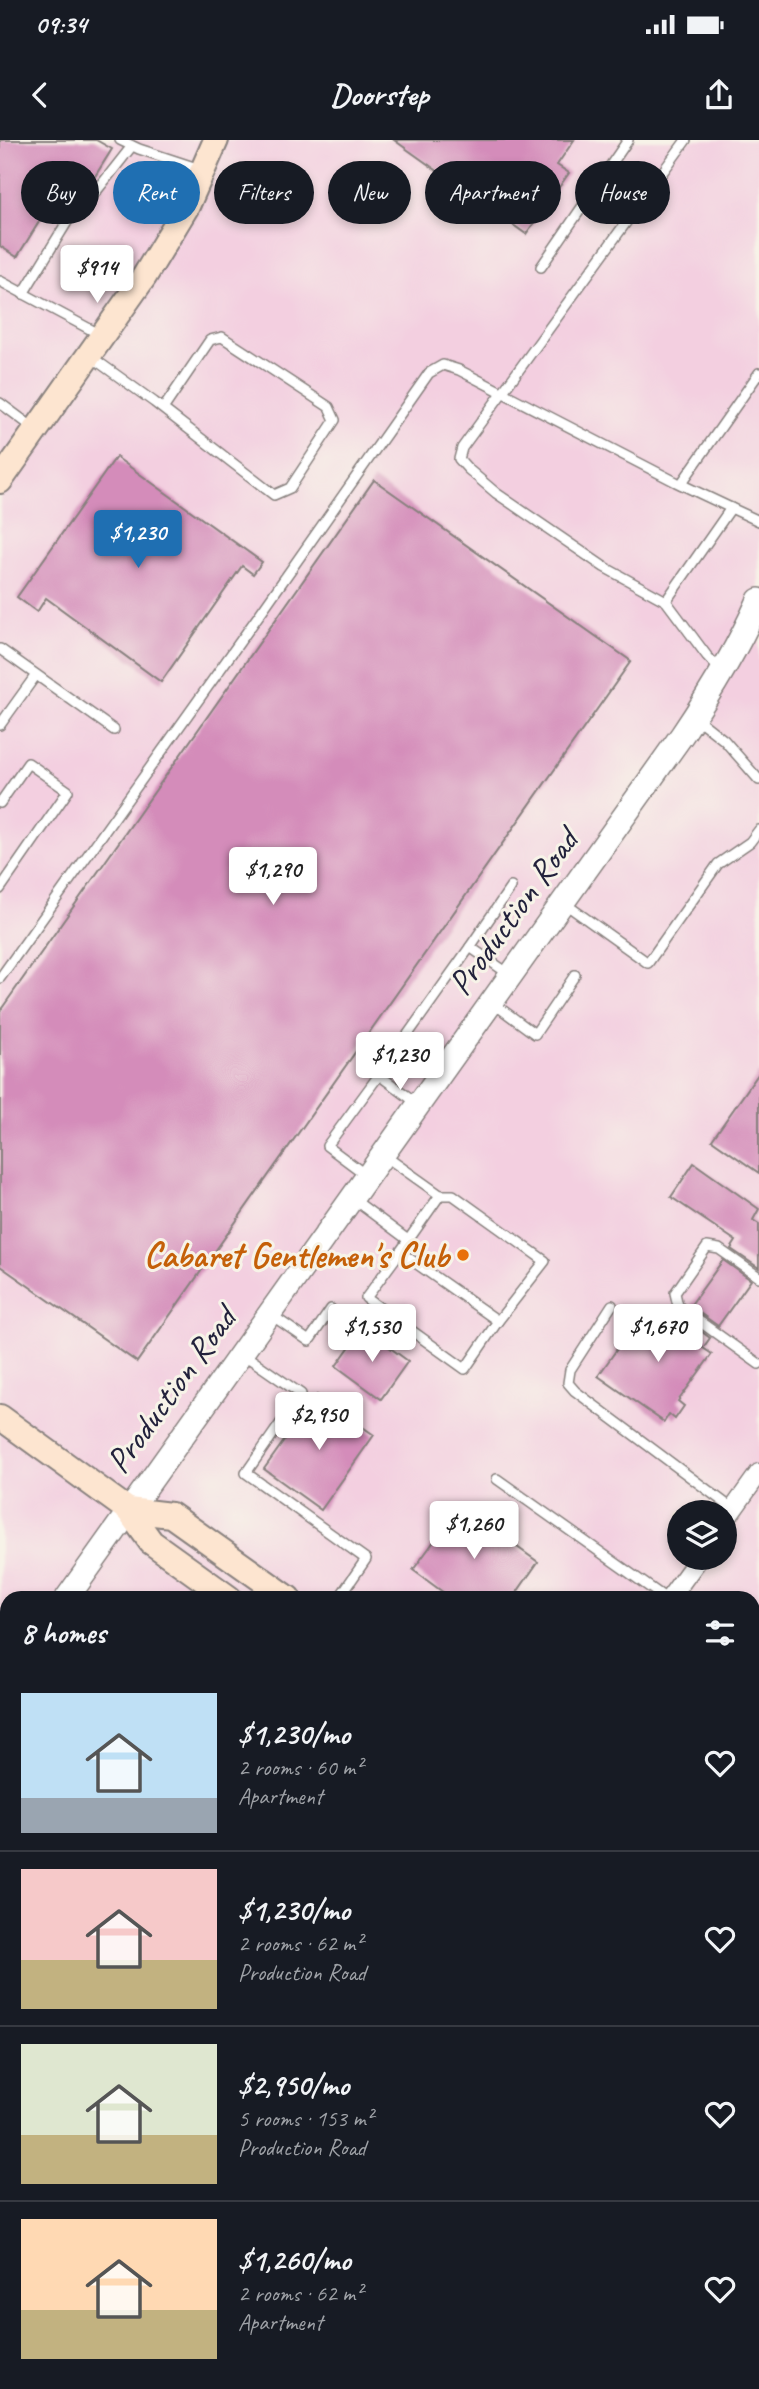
<!DOCTYPE html>
<html lang="en">
<head>
<meta charset="utf-8">
<style>
  :root { --surface:#171b24; --page:#242831; --text:#f1f3f6; --muted:#9ea1a6; --line:#363941; --accent:#1f6fb2 }
  body { margin:0; font-family:Caveat,sans-serif; background:var(--page); color:var(--text); height:100vh; display:flex; flex-direction:column; font-size:26px; white-space:nowrap }
  * { box-sizing:border-box; margin:0 }
  p { font-size:23px; color:var(--muted) }
  .icon { flex:none; width:38px; height:38px; fill:none; stroke:currentColor; stroke-width:2; stroke-linecap:round; stroke-linejoin:round }
  .map { position:relative; flex:1; overflow:hidden }
  .panel { position:absolute; left:0px; top:1451px; width:760px; height:800px; display:flex; flex-direction:column; background:var(--surface); border-radius:21px 21px 0 0; box-shadow:0 4px 10px #0003 }
  .panel>* { flex:none }
  .hud { position:absolute; left:21px; top:21px; width:718px; height:63px; display:flex; gap:14px }
  .buttons { position:absolute; left:667px; top:1360px; display:grid; gap:14px }
  .buttons a { display:grid; place-items:center; width:70px; height:70px; border-radius:50%; background:var(--surface); box-shadow:0 4px 10px #0003; font-size:35px }
  .price { position:absolute; translate:-50% -60px; padding:0 16px; border-radius:7px; background:#fff; color:#222; font-size:23px; line-height:46px; filter:drop-shadow(0 2px 4px #0008) }
  .price::after { content:''; position:absolute; left:50%; top:42px; width:21px; height:16px; margin-left:-10px; background:inherit; clip-path:polygon(0 0,100% 0,50% 100%) }
  .price.current { background:var(--accent); color:#fff }
  ul { padding:0; list-style:none }
  li { display:flex; align-items:center; gap:21px; height:175px; padding:0 21px }
  li+li { border-top:2px solid var(--line) }
  li span { display:grid; place-items:center; flex:none; width:196px; height:140px; border-radius:0px; color:#555 }
  li>.icon { margin-inline-start:auto }
  span .icon { width:84px; height:84px; fill:#fffc; stroke-width:1 }
  li b { font-size:30px }
  h2 { display:flex; justify-content:space-between; align-items:center; height:84px; padding:0 21px; font-size:30px }
  .tag { padding:0 24px; border-radius:32px; background:var(--surface); box-shadow:0 4px 10px #0003; font-size:24px; line-height:63px }
  .tag.current { background:var(--accent); color:#fff }
  .status { display:flex; justify-content:space-between; align-items:center; height:49px; padding:0 35px; background:var(--surface); direction:ltr }
  .status svg { height:19px; fill:currentColor }
  header { display:flex; justify-content:space-between; align-items:center; height:91px; padding:0 21px; background:var(--surface); font-size:32px; font-weight:700 }
  .map>svg:first-child { display:block }
</style>
</head>
<body>
<div class="status"><b>09:34</b><svg viewBox="0 0 49 12"><path d="M0 12V9h3v3zM5 12V6h3v6zM10 12V3h3v9zM15 12V0h3v12zM26 1h20v11H26zM47 4h2v5h-2z"/></svg></div>
<header><svg class="icon" aria-label="back" viewBox="0 0 24 24"><path d="M15 5l-7 7 7 7"/></svg>Doorstep<svg class="icon" aria-label="share" viewBox="0 0 24 24"><path d="M12 15V3M7 8l5-5 5 5M5 13v7h14v-7"/></svg></header>
<div class="map">
<svg width="759" height="2249" viewBox="0 0 759 2249">
  <rect width="100%" height="100%" fill="#f7f3e8"/>
  <filter id="ink" filterUnits="userSpaceOnUse"><feTurbulence type="fractalNoise" baseFrequency=".0143" numOctaves="2"/><feDisplacementMap in="SourceGraphic" scale="14" xChannelSelector="R" yChannelSelector="G"/><feConvolveMatrix kernelMatrix="1 2 1 2 8 2 1 2 1" color-interpolation-filters="sRGB"/></filter>
  <filter id="wash" filterUnits="userSpaceOnUse"><feTurbulence type="fractalNoise" baseFrequency=".00686" numOctaves="4" result="noise"/><feDisplacementMap in="SourceGraphic" scale="28" xChannelSelector="R" yChannelSelector="G"/><feGaussianBlur stdDeviation="1.57" result="paint"/><feColorMatrix in="noise" values="0 0 0 0 0 0 0 0 0 0 0 0 0 0 0 0 0 1.4 0 .05"/><feComposite in="paint" operator="in"/></filter>
  <g filter="url(#wash)">
    <rect width="100%" height="100%" fill="#eee0c0"/>
    <!-- built -->
    <path fill="#f3cfe0" fill-rule="evenodd" d="M0 0H759V2249H0ZM679 1372H724V1418H679ZM7 1458H752V2244H7Z"/>
    <g fill="none" stroke-linecap="round" stroke-linejoin="round">
      <!-- stream -->
      <path stroke="#5bacd6" stroke-width="5" d="M0 1998 7 1997"/>
    </g>
    <g id="blocks">
      <!-- building -->
      <g fill="#d48cba">
        <path d="M0 0H96L112 9 82 57 80 59 61 47 17 117 0 106Z"/>
        <path d="M394 0H574L557 25 569 33 526 94Z"/>
        <path d="M116 317 262 422 253 434 242 426 161 542 46 458 37 472 17 457Z"/>
        <path d="M374 340 631 521 137 1222 0 1126V871Z"/>
        <path d="M759 933V1033L712 1000Z"/>
        <path d="M694 1023 759 1069 753 1080 759 1084V1128L731 1109 736 1101 671 1057Z"/>
        <path d="M723 1120 751 1140 718 1186 690 1166Z"/>
        <path d="M646 1168 675 1187 682 1177 710 1198 703 1208 712 1214 678 1261 684 1266 675 1279 669 1274 664 1282 598 1236Z"/>
        <path d="M363 1188 408 1221 381 1259 336 1226Z"/>
        <path d="M317 1255 374 1295 321 1370 264 1329Z"/>
        <path d="M460 1366 538 1422 513 1458H451L413 1430Z"/>
      </g>
    </g>
  </g>
  <g filter="url(#ink)">
    <use href="#blocks" fill-opacity="0" stroke="#88817e" stroke-width="2"/>
    <g fill="none" stroke-linecap="round" stroke-linejoin="round">
      <!-- service casing -->
      <g stroke="#88817e" stroke-width="12">
        <g id="service">
          <path d="M120 0 139 9 200 29"/>
          <path d="M541 127 628 0"/>
          <path d="M0 141 101 195"/>
          <path d="M23 154 75 69 87 63 132 6"/>
          <path d="M90 216 154 262 163 269 274 355 290 348 335 280 329 267 222 197 210 200 163 269"/>
          <path d="M0 263 35 289"/>
          <path d="M681 344 759 233"/>
          <path d="M666 461 604 427 496 353 468 329 459 319 462 308 686 0"/>
          <path d="M0 509 114 590"/>
          <path d="M720 530 707 516 666 461 731 368 759 381"/>
          <path d="M696 578 724 600 759 640"/>
          <path d="M0 585 36 535"/>
          <path d="M0 663 28 623 68 651 0 749"/>
          <path d="M564 763 648 823 718 724 750 702 759 690"/>
          <path d="M470 807 511 747"/>
          <path d="M0 838 259 475 429 233 443 225 459 230 676 342 731 368"/>
          <path d="M493 863 535 894 575 835"/>
          <path d="M379 935 470 807 509 834"/>
          <path d="M385 1016 440 1055"/>
          <path d="M366 1035 327 1006 379 935 418 964"/>
          <path d="M440 1055H453L545 1121 498 1181 400 1112Z"/>
          <path d="M353 1059 408 1100"/>
          <path d="M400 1112 366 1158 465 1229 498 1181"/>
          <path d="M759 1137 719 1109 707 1107 675 1153 678 1166 759 1224"/>
          <path d="M612 1165 570 1230 568 1243 575 1251 733 1369"/>
          <path d="M270 1174 309 1201 331 1169"/>
          <path d="M243 1214 301 1254 246 1333 366 1419 339 1458"/>
          <path d="M497 1339 665 1458"/>
          <path d="M752 1482 759 1473"/>
          <path d="M752 1554 759 1559"/>
          <path d="M752 1622 759 1613"/>
          <path d="M0 1710 7 1715"/>
          <path d="M752 1831 759 1835"/>
          <path d="M0 1848 7 1838"/>
          <path d="M0 1872 7 1877"/>
          <path d="M752 1975 759 1965"/>
          <path d="M752 2049 759 2054"/>
          <path d="M752 2117 759 2122"/>
          <path d="M342 2249 345 2244"/>
        </g>
      </g>
      <!-- minor casing -->
      <g stroke="#88817e" stroke-width="21">
        <g id="minor">
          <path d="M724 1382 759 1333"/>
          <path d="M670 1458 699 1418"/>
        </g>
      </g>
      <!-- tertiary casing -->
      <g stroke="#88817e" stroke-width="26">
        <g id="tertiary">
          <path d="M67 1458 682 595C711 552 738 508 759 460"/>
          <path d="M0 1553 7 1543"/>
        </g>
      </g>
      <!-- secondary casing -->
      <g stroke="#88817e" stroke-width="28">
        <g id="secondary">
          <path d="M0 341 144 137 187 66 216 0"/>
          <path d="M0 1277 128 1370 151 1402 229 1458"/>
          <path d="M128 1370 171 1375 288 1458"/>
        </g>
      </g>
      <!-- trunk casing -->
      <g stroke="#88817e" stroke-width="33">
        <g id="trunk">
          <path d="M752 1784 759 1775"/>
          <path d="M427 2249 431 2244"/>
        </g>
      </g>
      <!-- service -->
      <use href="#service" stroke="#fff" stroke-width="9"/>
      <!-- minor -->
      <use href="#minor" stroke="#fff" stroke-width="18"/>
      <!-- tertiary -->
      <use href="#tertiary" stroke="#fff" stroke-width="23"/>
      <!-- secondary -->
      <use href="#secondary" stroke="#fde5d0" stroke-width="24"/>
      <!-- trunk -->
      <use href="#trunk" stroke="#f9bd89" stroke-width="30"/>
    </g>
  </g>
  <!-- markers -->
  <circle fill="#e8710a" stroke="#f7f3e8" stroke-width="2.5" cx="463" cy="1115" r="7"/>
  <g text-anchor="middle" dominant-baseline="central" stroke-width="6" stroke-linejoin="round" paint-order="stroke">
    <!-- street labels -->
    <g font-size="35" fill="#22223b" stroke="#f7f3e8">
      <text transform="translate(513 772) rotate(-54)">Production Road</text>
      <text transform="translate(171 1250) rotate(-54)">Production Road</text>
    </g>
    <!-- food labels -->
    <g font-size="35" font-weight="bold" fill="#c56008" stroke="#f7f3e8" text-anchor="end">
      <text x="449" y="1115">Cabaret Gentlemen's Club</text>
    </g>
  </g>
</svg>
<div class="buttons">
<a><svg class="icon" aria-label="layers" viewBox="0 0 24 24"><path d="M12 4l9 5-9 5-9-5zM3 14l9 5 9-5"/></svg></a>
</div>
<b class="price" style="left:97px;top:165px">$914</b>
<b class="price current" style="left:138px;top:430px">$1,230</b>
<b class="price" style="left:273px;top:767px">$1,290</b>
<b class="price" style="left:400px;top:952px">$1,230</b>
<b class="price" style="left:372px;top:1224px">$1,530</b>
<b class="price" style="left:658px;top:1224px">$1,670</b>
<b class="price" style="left:319px;top:1312px">$2,950</b>
<b class="price" style="left:474px;top:1421px">$1,260</b>
<div class="hud">
<a class="tag">Buy</a>
<a class="tag current">Rent</a>
<a class="tag">Filters</a>
<a class="tag">New</a>
<a class="tag">Apartment</a>
<a class="tag">House</a>
</div>
<section class="panel">
<h2>8 homes<svg class="icon" aria-label="filters" viewBox="0 0 24 24"><path d="M4 7h16M4 17h16"/><circle cx="9" cy="7" r="2"/><circle cx="15" cy="17" r="2"/></svg></h2>
<ul>
<li><span style="background:linear-gradient(#bfe0f5 75%,#9aa5b1 0)"><svg class="icon" aria-label="home" viewBox="0 0 24 24"><path d="M3 11l9-7 9 7M6 9v11h12V9"/></svg></span><div><b>$1,230/mo</b><p>2 rooms · 60 m²</p><p>Apartment</p></div><svg class="icon" aria-label="heart" viewBox="0 0 24 24"><path d="M12 20l-8-8c-3-5 5-10 8-4 3-6 11-1 8 4z"/></svg></li>
<li><span style="background:linear-gradient(#f6c9c9 65%,#c2b280 0)"><svg class="icon" aria-label="home" viewBox="0 0 24 24"><path d="M3 11l9-7 9 7M6 9v11h12V9"/></svg></span><div><b>$1,230/mo</b><p>2 rooms · 62 m²</p><p>Production Road</p></div><svg class="icon" aria-label="heart" viewBox="0 0 24 24"><path d="M12 20l-8-8c-3-5 5-10 8-4 3-6 11-1 8 4z"/></svg></li>
<li><span style="background:linear-gradient(#dfe7d0 65%,#c2b280 0)"><svg class="icon" aria-label="home" viewBox="0 0 24 24"><path d="M3 11l9-7 9 7M6 9v11h12V9"/></svg></span><div><b>$2,950/mo</b><p>5 rooms · 153 m²</p><p>Production Road</p></div><svg class="icon" aria-label="heart" viewBox="0 0 24 24"><path d="M12 20l-8-8c-3-5 5-10 8-4 3-6 11-1 8 4z"/></svg></li>
<li><span style="background:linear-gradient(#ffd9b3 65%,#c2b280 0)"><svg class="icon" aria-label="home" viewBox="0 0 24 24"><path d="M3 11l9-7 9 7M6 9v11h12V9"/></svg></span><div><b>$1,260/mo</b><p>2 rooms · 62 m²</p><p>Apartment</p></div><svg class="icon" aria-label="heart" viewBox="0 0 24 24"><path d="M12 20l-8-8c-3-5 5-10 8-4 3-6 11-1 8 4z"/></svg></li>
</ul>
</section>
</div>
</body>
</html>
